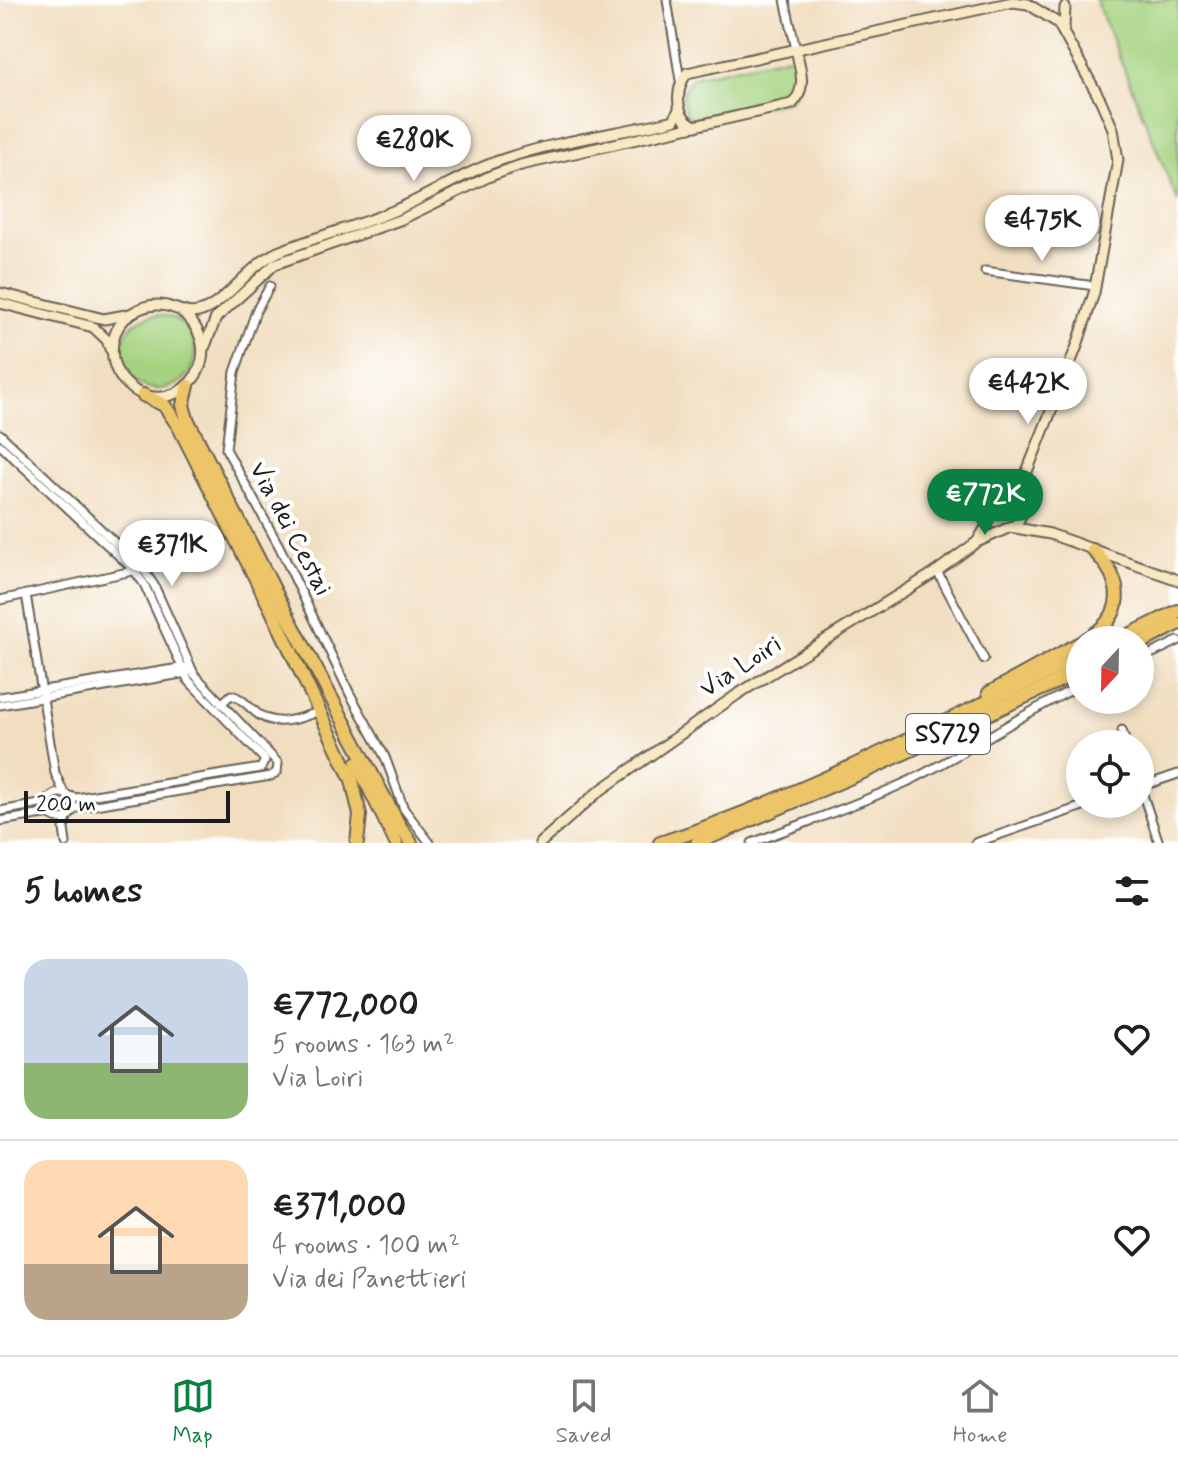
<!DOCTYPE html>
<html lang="en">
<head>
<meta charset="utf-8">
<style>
  :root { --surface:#fff; --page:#f2f2f2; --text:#202124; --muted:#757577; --line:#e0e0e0; --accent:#0b8043 }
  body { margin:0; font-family:Mynerve,sans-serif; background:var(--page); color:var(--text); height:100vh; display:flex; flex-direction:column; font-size:30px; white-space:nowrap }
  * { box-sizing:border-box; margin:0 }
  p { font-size:26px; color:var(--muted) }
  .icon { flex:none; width:44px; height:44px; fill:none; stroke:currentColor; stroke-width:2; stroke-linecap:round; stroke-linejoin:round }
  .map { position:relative; height:843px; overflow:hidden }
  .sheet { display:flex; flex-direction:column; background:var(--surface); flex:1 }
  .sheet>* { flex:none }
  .needle { width:52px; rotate:202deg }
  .buttons { position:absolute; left:1066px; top:626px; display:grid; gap:16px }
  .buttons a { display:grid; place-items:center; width:88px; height:88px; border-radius:50%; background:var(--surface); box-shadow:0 4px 12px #0003; font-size:40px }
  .scale { position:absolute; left:24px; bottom:20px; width:206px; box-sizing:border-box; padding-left:8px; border:4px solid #1c1c1c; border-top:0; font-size:22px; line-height:28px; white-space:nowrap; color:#1c1c1c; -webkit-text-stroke:6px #fff; paint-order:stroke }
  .price { position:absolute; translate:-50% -68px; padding:0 18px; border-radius:28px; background:#fff; color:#222; font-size:26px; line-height:52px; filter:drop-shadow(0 2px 4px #0008) }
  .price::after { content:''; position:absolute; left:50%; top:48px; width:24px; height:18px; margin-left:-12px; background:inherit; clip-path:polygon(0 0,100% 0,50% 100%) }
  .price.current { background:var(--accent); color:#fff }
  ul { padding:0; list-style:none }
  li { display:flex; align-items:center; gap:24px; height:200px; padding:0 24px }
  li+li { border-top:2px solid var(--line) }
  li span { display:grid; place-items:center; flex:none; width:224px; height:160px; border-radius:24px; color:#555 }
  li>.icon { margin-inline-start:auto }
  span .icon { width:96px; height:96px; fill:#fffc; stroke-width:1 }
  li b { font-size:34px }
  h2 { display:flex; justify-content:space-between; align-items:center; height:96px; padding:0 24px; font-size:34px }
  .menu { display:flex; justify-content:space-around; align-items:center; height:112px; border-top:2px solid var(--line); background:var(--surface); font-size:22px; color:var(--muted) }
  .menu a { display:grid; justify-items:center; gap:4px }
  .menu .current { color:var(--accent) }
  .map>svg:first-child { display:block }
</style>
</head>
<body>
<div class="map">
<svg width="1178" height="843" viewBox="0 0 1178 843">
  <rect width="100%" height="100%" fill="#fff"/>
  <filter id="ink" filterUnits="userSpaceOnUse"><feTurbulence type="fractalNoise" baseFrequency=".0125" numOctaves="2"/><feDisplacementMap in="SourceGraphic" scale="16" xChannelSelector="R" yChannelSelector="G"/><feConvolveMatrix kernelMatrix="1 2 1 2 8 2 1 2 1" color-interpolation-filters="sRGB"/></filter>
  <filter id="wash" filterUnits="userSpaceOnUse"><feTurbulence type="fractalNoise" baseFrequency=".006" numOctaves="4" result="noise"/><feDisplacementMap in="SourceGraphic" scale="32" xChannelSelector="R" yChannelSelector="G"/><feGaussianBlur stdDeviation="1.8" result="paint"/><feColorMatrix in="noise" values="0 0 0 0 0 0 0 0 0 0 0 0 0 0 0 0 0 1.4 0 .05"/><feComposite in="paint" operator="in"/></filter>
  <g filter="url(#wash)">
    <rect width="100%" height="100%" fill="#f1dec0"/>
    <!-- green -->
    <g fill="#a6d380" stroke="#61784e" stroke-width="2">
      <path d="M1096 0H1178V202Z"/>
      <path d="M788 56 794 60C797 76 801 87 790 100L696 121H692C681 107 678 89 694 77Z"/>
      <circle cx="158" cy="352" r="37"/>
      <circle cx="1005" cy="512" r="12"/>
      <circle cx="60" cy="806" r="9"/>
    </g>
  </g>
  <g filter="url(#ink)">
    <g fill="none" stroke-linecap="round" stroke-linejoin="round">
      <!-- street casing -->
      <g stroke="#676055" stroke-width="11">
        <g id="street">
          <path d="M667 0 680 80"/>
          <path d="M785 0 796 49"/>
          <path d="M985 271 1095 286"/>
          <path d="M270 286 256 311 235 372 226 449 279 546 350 694 385 757 404 809 430 843"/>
          <path d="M0 434 143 569 154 585 194 674 278 763 277 772 271 776 77 808 71 812"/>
          <path d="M0 445 134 570 144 584 188 680 265 760 261 768 76 798 67 795"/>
          <path d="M937 571 984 659"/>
          <path d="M26 594 55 773 64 793"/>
          <path d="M0 600 137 570"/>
          <path d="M1140 659 1178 641"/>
          <path d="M0 697 186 667"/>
          <path d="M221 704 231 695C240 697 245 703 252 709 270 727 290 722 312 714"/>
          <path d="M0 705 187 673"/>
          <path d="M1122 730 1126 744"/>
          <path d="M1140 786 1159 843"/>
          <path d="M1140 787 1178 774"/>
          <circle cx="60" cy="806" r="13"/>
          <path d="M0 811 40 804 48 799"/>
          <path d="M0 821 44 814 52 816"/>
          <path d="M66 843 64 829 67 817"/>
          <path d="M752 843C806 822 861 804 913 779 970 751 1022 713 1080 686"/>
          <path d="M975 843 1089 804"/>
        </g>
      </g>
      <!-- secondary casing -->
      <g stroke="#676055" stroke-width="13">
        <g id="secondary">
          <path d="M1064 28 1065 7"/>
          <path d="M696 126C674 118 675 89 687 73L1013 2 1028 4 1058 23 1101 101 1113 129 1118 160 1094 293 1077 346 1026 474 1011 491 993 502 986 527 977 542"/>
          <path d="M0 293 104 319 131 314"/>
          <path d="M0 303 93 327 107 340 110 349"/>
          <path d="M182 312C238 360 167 429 124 381 114 371 111 356 113 342 117 317 143 301 167 306 179 309 189 316 202 311 226 303 250 264 278 252 317 236 359 226 398 209 434 193 469 170 507 158 558 141 614 134 666 122L674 120 679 109"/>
          <path d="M205 346 216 318 275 264 402 219 490 176 521 165 792 104C808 88 800 69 796 49"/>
          <path d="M1010 527 1050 534 1178 580"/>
          <path d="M540 843 598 792 738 694 937 571 977 542 1017 524 1021 515 1020 500 1025 477"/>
        </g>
      </g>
      <!-- highway casing -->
      <g stroke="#676055" stroke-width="16">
        <g id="highway">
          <path d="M188 386 183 405 187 419 284 609 398 823 411 843"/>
          <path d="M143 395 164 405 179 427 271 609 352 780 360 815 357 843"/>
          <path d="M1085 640C1126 617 1126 582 1093 550"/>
          <path d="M1119 640 1178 611"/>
          <path d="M1140 643 1178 624"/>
          <path d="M989 693 1080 643"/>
          <path d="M357 763 396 843"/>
          <path d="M660 843C806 796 941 721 1080 658"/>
          <path d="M697 843 868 770 1080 671"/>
        </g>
      </g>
      <!-- street -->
      <use href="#street" stroke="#fff" stroke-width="7"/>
      <!-- secondary -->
      <use href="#secondary" stroke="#f8e8c3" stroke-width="9"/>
      <!-- highway -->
      <use href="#highway" stroke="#edc569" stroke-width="12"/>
    </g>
  </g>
  <g text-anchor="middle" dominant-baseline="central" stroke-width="8" stroke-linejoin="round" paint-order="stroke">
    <!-- shield labels -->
    <rect fill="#fff" stroke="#606060" stroke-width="2" x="906" y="714" width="84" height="40" rx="6"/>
    <g font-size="24" font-weight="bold" fill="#1c1c1c">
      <text x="948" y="734">SS729</text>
    </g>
    <!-- street labels -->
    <g font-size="26" fill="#1c1c1c" stroke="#fff">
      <text transform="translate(290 529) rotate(62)">Via dei Cestai</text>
      <text transform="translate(741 667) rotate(-33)">Via Loiri</text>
    </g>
  </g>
</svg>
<div class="buttons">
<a><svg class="needle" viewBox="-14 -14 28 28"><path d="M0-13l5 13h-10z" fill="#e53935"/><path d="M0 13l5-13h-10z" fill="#757577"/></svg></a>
<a><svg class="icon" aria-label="locate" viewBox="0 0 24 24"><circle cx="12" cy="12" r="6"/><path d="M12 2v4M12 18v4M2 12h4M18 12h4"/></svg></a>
</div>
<div class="scale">200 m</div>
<b class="price" style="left:414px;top:183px">€280K</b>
<b class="price" style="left:1042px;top:263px">€475K</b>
<b class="price" style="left:1028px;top:426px">€442K</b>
<b class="price current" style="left:985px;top:537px">€772K</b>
<b class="price" style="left:172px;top:588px">€371K</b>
</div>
<section class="sheet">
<h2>5 homes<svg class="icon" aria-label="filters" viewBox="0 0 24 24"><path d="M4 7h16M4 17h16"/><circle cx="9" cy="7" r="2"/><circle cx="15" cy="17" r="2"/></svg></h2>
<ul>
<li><span style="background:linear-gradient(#c9d6e8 65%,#8fb573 0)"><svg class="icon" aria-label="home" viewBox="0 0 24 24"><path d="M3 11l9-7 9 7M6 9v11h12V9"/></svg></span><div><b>€772,000</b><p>5 rooms · 163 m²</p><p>Via Loiri</p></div><svg class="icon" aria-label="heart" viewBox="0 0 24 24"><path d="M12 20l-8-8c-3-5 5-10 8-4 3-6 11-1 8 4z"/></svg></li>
<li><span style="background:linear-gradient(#ffd9b3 65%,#b9a48a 0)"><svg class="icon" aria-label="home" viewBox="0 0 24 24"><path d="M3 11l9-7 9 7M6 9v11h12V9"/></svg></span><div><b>€371,000</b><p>4 rooms · 100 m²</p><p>Via dei Panettieri</p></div><svg class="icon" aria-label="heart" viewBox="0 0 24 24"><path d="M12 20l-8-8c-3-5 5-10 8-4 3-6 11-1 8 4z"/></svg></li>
</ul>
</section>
<nav class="menu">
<a class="current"><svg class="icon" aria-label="map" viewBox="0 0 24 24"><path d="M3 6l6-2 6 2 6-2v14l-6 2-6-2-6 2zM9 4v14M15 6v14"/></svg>Map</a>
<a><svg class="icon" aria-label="saved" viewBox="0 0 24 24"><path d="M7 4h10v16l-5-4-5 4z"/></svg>Saved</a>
<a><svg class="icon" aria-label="home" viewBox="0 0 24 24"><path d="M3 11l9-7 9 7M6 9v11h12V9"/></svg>Home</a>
</nav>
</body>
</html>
